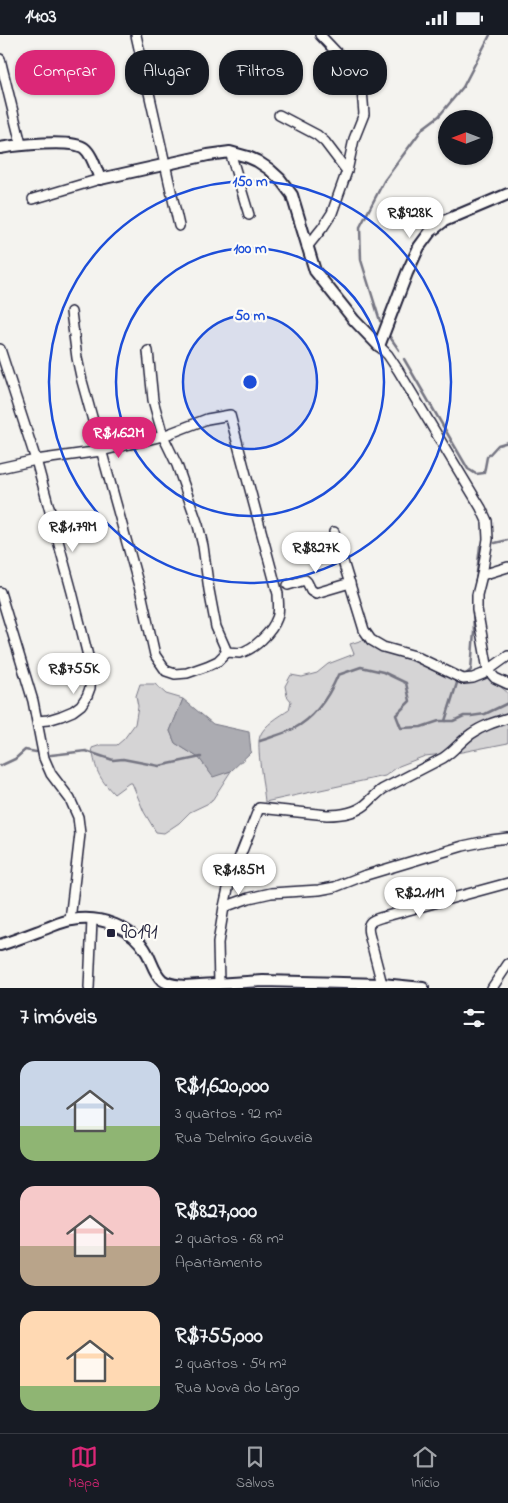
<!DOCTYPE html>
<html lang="pt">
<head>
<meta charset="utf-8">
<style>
  :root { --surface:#171b24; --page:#242831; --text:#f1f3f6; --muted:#9ea1a6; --line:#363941; --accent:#db2777 }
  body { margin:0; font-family:"Indie Flower",sans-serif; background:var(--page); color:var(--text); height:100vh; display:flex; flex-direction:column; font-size:19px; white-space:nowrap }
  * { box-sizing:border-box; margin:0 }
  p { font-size:16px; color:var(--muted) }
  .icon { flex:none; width:28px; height:28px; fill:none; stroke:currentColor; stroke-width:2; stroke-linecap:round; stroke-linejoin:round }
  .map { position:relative; height:953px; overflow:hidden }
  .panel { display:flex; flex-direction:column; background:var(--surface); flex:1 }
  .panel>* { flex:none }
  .hud { position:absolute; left:15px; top:15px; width:479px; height:45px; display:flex; gap:10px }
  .needle { width:32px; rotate:270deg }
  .buttons { position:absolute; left:438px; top:75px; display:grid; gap:10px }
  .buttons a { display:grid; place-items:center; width:55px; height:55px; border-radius:50%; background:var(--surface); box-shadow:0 1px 4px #0004; font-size:25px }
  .price { position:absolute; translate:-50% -42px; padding:0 11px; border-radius:18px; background:#fff; color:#222; font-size:16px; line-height:32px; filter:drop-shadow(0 1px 2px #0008) }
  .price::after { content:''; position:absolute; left:50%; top:30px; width:15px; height:11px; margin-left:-8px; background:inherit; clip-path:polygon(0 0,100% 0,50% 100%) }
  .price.active { background:var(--accent); color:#fff }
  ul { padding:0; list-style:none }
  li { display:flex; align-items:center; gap:15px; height:125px; padding:0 20px }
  li span { display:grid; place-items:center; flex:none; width:140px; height:100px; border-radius:15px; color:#555 }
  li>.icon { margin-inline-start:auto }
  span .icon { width:60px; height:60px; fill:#fffc; stroke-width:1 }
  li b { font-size:21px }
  h2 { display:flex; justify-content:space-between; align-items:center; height:60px; padding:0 20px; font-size:21px }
  .pill { padding:0 18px; border-radius:20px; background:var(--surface); box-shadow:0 1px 4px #0004; font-size:18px; line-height:45px }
  .pill.active { background:var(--accent); color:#fff }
  .status { display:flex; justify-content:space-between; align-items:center; height:35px; padding:0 25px; background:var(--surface); direction:ltr }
  .status svg { height:14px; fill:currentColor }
  .dock { display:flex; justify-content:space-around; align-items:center; height:70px; border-top:1px solid var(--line); background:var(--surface); font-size:14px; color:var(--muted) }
  .dock a { display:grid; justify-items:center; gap:2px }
  .dock .active { color:var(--accent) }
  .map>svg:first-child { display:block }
</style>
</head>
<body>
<div class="status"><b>14:03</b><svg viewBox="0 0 49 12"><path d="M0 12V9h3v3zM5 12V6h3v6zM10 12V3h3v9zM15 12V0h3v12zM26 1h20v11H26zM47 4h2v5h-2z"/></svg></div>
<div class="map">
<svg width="508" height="953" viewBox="0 0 508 953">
  <rect width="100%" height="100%" fill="#f4f3ef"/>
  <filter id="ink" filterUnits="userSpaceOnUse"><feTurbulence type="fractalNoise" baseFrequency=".02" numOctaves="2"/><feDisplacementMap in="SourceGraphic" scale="10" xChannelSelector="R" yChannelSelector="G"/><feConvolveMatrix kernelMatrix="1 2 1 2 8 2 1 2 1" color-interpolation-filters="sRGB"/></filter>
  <g filter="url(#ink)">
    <!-- green -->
    <g fill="#d5d4d5" stroke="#7c7b88">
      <path d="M366 604 370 610 413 623 443 639 482 644 490 643 508 658V708L462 717 425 721 399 731 385 741 265 767C264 754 256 711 260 701 264 690 280 681 289 675L291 666 287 661 285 651 291 640 302 642 317 638 328 629 354 619 350 609Z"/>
      <path d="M140 649H155L166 659 183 664 170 696 175 708 199 723 213 741 231 736 211 767 190 777 179 788 164 798 156 797 144 777 132 748H129L114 759C98 742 96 736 92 713L101 710H117L124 704 135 689 138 671 136 661Z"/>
    </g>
    <!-- water -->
    <path fill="#acacb2" stroke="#757582" d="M183 664 213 689 249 697 251 717 231 736 213 742 199 723 175 708 170 696Z"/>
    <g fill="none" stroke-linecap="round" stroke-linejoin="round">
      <!-- stream -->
      <g stroke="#757582" stroke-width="2.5">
        <path d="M380 286 361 225 360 192 384 146 423 93 439 81 463 52 490 0"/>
        <path d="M390 302 399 315"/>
        <path d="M404 324 468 434 476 439 484 438 487 422 498 410 508 407"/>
        <path d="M495 508 508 505"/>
        <path d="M476 546 480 511"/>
        <path d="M466 639 471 635 474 597 473 576"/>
        <path d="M445 686 457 648"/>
        <path d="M260 706C271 702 283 699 293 694 315 683 329 661 338 640L361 632 383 637 406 648 410 666 396 680 401 693 421 692 439 686H453L464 681H471L485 679 508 668"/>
        <path d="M51 720 86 716 113 725 123 724 159 731 201 722"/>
        <path d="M0 731 15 724 25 715 36 717"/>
      </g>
      <!-- minor casing -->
      <g stroke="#22223b" stroke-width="12">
        <g id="minor">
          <path d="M136 0 179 191"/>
          <path d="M0 24 21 109"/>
          <path d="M279 80 317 100 325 107 347 136"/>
          <path d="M230 117 249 180"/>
          <path d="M33 164 100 144"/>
          <path d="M307 212 323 192 332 178 347 136 354 104 364 79 362 55 357 39 320 0"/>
          <path d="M71 277 77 323 82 346 142 562 155 620 166 636 175 639 187 638 207 631 218 626 227 617"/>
          <path d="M379 311 388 320 398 335 481 473 487 486 488 504 482 540 477 560V574L488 635"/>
          <path d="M0 314 36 425 72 557 91 633 90 653 87 661 81 670 73 676 61 681 48 685 37 686"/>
          <path d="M0 433 36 425 101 416 163 401 207 384 230 380 278 559C278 567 280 576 277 583 272 597 254 615 239 618 236 618 231 617 227 617L216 592 209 555 203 511 198 490 177 430 163 401 153 365 148 316"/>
          <path d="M334 497 364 595 371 605 383 612 415 621 463 644 473 643 483 639 508 621"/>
          <path d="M482 540 508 532"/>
          <path d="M288 550 305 545 307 547 311 555 316 558 350 548"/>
          <path d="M0 557 33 666 44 723 51 739 70 764 78 782 80 799 70 885"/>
          <path d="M488 635 495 643 508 649"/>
          <path d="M224 872 249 863 271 858 319 855 335 852 363 841 463 811 491 805 508 803"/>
          <path d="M219 949 218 908 224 872 229 849 259 773 327 780C340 780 355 778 365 770 371 765 376 759 383 754L443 723C454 716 461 706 471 699 482 691 495 687 508 683"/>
          <path d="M382 949 369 899C366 886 373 885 383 882L508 848"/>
          <path d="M89 953 92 885"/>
          <path d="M492 953 508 929"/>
        </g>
      </g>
      <!-- tertiary casing -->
      <g stroke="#22223b" stroke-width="14">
        <g id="tertiary">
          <path d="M0 113C16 110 72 104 84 113 92 119 96 134 100 144L208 120 230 117 248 122 257 126 269 134 280 144 292 160 315 236 354 285 379 311 407 238 419 212 430 197 444 186 508 159"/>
          <path d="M0 910C16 905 31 899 47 893 55 890 63 886 72 885 101 880 133 892 147 918 152 927 154 938 162 945 168 950 177 950 184 951L263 946 382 949 423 953"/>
        </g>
      </g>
      <!-- minor -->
      <use href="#minor" stroke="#fdfcf7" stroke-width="9"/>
      <!-- tertiary -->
      <use href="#tertiary" stroke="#fdfcf7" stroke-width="10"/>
    </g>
  </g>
  <!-- distance rings -->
  <circle cx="250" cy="347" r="67" fill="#1d4ed8" fill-opacity=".12"/>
  <g fill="none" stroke="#1d4ed8" stroke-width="2.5">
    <circle cx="250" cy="347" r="67"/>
    <circle cx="250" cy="347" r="134"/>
    <circle cx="250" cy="347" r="201"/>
  </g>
  <!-- markers -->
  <rect fill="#22223b" stroke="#fdfcf7" stroke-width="2" x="106" y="893" width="10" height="10" rx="2.5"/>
  <g text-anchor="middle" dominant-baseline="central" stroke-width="4.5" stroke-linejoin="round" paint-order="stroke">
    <!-- poi labels -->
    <g font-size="22" fill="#22223b" stroke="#fdfcf7" text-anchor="start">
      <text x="121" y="898">90191</text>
    </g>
  </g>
  <circle cx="250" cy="347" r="8" fill="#1d4ed8" stroke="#fdfcf7" stroke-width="2.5"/>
  <g font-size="15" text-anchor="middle" font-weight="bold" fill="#1d4ed8" stroke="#fdfcf7" stroke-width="4.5" stroke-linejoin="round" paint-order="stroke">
    <text x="250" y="151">150 m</text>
    <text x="250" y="218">100 m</text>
    <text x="250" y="285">50 m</text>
  </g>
</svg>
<div class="buttons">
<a><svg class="needle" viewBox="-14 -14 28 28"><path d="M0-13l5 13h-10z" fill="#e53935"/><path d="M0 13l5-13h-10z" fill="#9ea1a6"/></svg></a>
</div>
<b class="price" style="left:410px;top:204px">R$928K</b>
<b class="price active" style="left:119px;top:424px">R$1.62M</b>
<b class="price" style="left:73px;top:518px">R$1.79M</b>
<b class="price" style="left:316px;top:539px">R$827K</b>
<b class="price" style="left:74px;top:660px">R$755K</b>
<b class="price" style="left:239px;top:861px">R$1.85M</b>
<b class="price" style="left:420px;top:884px">R$2.11M</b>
<div class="hud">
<a class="pill active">Comprar</a>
<a class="pill">Alugar</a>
<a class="pill">Filtros</a>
<a class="pill">Novo</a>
</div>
</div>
<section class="panel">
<h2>7 imóveis<svg class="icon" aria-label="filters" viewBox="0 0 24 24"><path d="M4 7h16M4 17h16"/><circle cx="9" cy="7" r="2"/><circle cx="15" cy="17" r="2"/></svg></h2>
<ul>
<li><span style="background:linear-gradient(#c9d6e8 65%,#8fb573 0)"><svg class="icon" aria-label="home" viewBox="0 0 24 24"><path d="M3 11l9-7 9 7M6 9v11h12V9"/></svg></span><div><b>R$1,620,000</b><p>3 quartos · 92 m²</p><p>Rua Delmiro Gouveia</p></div></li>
<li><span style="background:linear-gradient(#f6c9c9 60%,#b9a48a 0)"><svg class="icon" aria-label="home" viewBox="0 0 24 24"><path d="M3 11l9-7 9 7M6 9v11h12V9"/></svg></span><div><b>R$827,000</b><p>2 quartos · 68 m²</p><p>Apartamento</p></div></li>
<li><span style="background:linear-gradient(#ffd9b3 75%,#8fb573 0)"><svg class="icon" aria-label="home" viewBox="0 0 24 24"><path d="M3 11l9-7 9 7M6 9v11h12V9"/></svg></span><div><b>R$755,000</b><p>2 quartos · 54 m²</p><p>Rua Nova do Largo</p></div></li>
</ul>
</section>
<nav class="dock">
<a class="active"><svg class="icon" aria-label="map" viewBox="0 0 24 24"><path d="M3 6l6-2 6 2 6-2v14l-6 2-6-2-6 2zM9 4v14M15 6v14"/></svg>Mapa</a>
<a><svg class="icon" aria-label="saved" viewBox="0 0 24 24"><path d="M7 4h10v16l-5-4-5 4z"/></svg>Salvos</a>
<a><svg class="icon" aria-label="home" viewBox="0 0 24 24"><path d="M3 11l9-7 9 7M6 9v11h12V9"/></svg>Início</a>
</nav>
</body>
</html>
